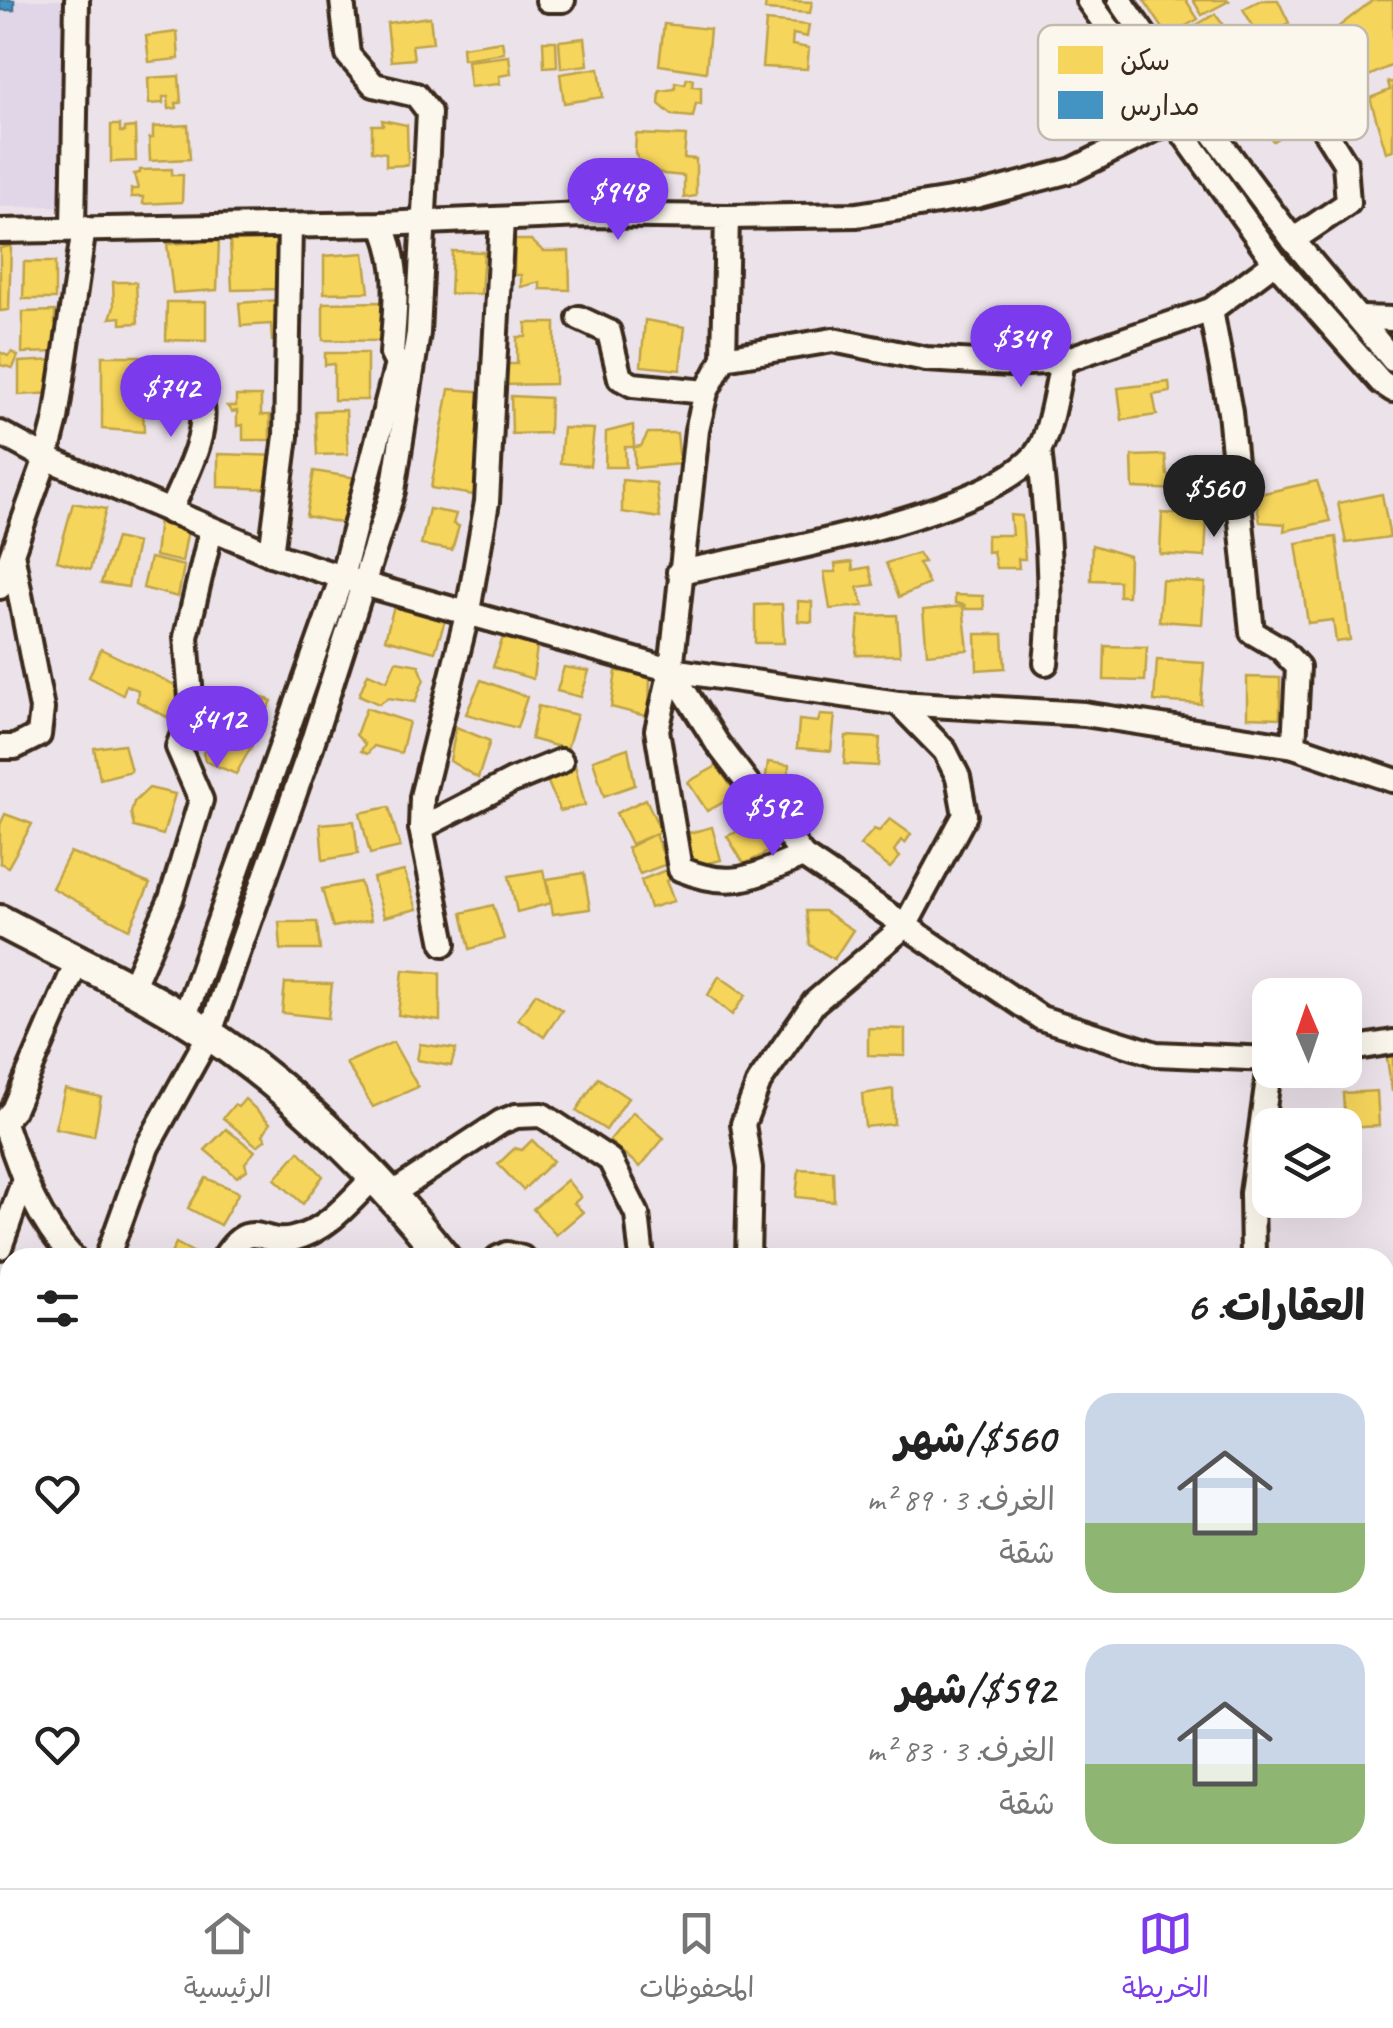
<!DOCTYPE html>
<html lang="ar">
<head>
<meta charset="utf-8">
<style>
  :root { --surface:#fff; --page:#f2f2f2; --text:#222; --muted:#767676; --line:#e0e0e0; --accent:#7c3aed }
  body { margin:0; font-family:Caveat,"Playpen Sans Arabic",sans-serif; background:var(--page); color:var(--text); direction:rtl; height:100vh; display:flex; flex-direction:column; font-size:38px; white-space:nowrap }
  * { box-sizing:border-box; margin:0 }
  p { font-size:32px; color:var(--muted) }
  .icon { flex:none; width:55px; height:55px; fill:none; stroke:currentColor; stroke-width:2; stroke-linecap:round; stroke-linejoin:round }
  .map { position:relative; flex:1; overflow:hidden; direction:ltr }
  .sheet { position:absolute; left:0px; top:1248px; width:1395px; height:642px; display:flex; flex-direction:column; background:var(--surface); border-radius:30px 30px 0 0; box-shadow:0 10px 40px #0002; direction:rtl }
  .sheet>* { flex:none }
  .needle { width:65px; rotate:358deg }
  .tools { position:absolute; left:1252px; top:978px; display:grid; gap:20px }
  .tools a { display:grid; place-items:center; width:110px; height:110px; border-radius:20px; background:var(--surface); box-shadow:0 10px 40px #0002; font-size:50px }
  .price { position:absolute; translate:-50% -85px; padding:0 22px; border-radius:35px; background:var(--accent); color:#fff; font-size:32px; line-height:65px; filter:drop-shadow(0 2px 5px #0008) }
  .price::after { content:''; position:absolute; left:50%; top:60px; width:30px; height:22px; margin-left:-15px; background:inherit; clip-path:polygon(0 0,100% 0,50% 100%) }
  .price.on { background:#222; color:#fff }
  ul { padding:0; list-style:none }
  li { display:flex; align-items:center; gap:30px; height:250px; padding:0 30px }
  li+li { border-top:2px solid var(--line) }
  li span { display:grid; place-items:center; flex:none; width:280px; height:200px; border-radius:30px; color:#555 }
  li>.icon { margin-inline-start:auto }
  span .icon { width:120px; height:120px; fill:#fffc; stroke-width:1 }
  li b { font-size:42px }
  h2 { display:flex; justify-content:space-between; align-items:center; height:120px; padding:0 30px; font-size:42px }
  .tab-bar { display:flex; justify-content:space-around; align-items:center; height:140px; border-top:2px solid var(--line); background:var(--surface); font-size:28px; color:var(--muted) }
  .tab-bar a { display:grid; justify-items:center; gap:5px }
  .tab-bar .on { color:var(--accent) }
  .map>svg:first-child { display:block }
</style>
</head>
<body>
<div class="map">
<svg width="1393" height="1888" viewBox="0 0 1393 1888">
  <rect width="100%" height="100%" fill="#ece3ea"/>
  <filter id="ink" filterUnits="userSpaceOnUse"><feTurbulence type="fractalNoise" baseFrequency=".01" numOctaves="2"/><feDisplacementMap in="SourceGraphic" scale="20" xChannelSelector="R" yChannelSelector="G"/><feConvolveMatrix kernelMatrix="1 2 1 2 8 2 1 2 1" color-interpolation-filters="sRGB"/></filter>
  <g filter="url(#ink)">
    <!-- built -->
    <path fill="#e1d5e8" d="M0 0H64L63 206 0 207Z"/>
    <!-- homes -->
    <g fill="#f6d55c" stroke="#bea249" stroke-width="2.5">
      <path d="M766 0 812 2 810 13 765 10Z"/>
      <path d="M1144 0H1186L1198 19 1168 36Z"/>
      <path d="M1193 0H1228L1229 1 1202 15Z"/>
      <path d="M1261 0H1278L1289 23 1267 33 1264 30 1257 33 1243 9Z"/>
      <path d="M1373 0H1393V65L1351 84 1342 82 1334 63 1323 65 1320 41Z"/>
      <path d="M1215 14 1236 42 1204 61 1183 33Z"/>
      <path d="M430 17 433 43 412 45 414 59 391 61 387 23Z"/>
      <path d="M766 21 809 25 807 37 793 34 792 45 809 48 807 69 762 67Z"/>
      <path d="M664 24 710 29 706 72 659 65Z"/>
      <path d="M177 32 179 59 149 62 146 36Z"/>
      <path d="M585 38 588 65 561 68 559 41Z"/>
      <path d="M502 41 504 53 463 59 462 47Z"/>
      <path d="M543 41H556L557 66 544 67Z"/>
      <path d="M509 56 511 74 499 76 500 84 470 87 467 61Z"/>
      <path d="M599 68 603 97 564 103 560 74Z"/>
      <path d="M179 76 181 103H176L177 108 169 109 168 97H163V103L149 104 148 78Z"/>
      <path d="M687 78 693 79 692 86 701 87V104L696 103 693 117 672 115 659 104 660 91 675 89V82L685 84Z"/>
      <path d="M1388 82H1393V150L1386 152 1370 98 1390 90Z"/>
      <path d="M1280 88 1303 123 1273 141 1247 104Z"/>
      <path d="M382 120 407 125 408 165 386 166V153L372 151V125H383Z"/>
      <path d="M111 125H120V132H125V128L135 127 136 161 111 162Z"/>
      <path d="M188 125 190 159 150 161 149 138H153V127Z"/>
      <path d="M636 134 686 136 684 158 696 159V196L684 198V176L664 174 642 166 635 153Z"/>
      <path d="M172 169V175H183L182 202 143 204V197H131V189H138L134 174 140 173V170Z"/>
      <path d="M283 239 284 289 232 290 230 240Z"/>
      <path d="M515 240H531L543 251H569L570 290 540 289V282L521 287V275H514Z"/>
      <path d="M219 241 217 290 173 293 167 244Z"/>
      <path d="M11 246 9 310 0 311V248Z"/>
      <path d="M452 251 484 252 481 294H450Z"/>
      <path d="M364 253 369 292 324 293V256Z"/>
      <path d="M24 262H55V299H23Z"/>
      <path d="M113 282H136L138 323 121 324V317L110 318 114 307Z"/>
      <path d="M278 300 281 341H272L271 324 241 326 239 303Z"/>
      <path d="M167 302H206V341L166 340Z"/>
      <path d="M382 302 381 341 323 340V303Z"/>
      <path d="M55 311V323L60 325 59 352 22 353 23 312Z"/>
      <path d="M645 320 685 327 680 370 641 366Z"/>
      <path d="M526 323H555V384L502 385V364H517V337H526Z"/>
      <path d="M0 352 8 356 12 352 18 356 13 368 0 365Z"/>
      <path d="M325 353H367V400H334V364L325 365Z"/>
      <path d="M102 356H141L144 432 102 429Z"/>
      <path d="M56 360V393L19 395V362Z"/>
      <path d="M1169 382 1170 392 1153 395 1157 415 1122 420 1118 388Z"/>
      <path d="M449 389 489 392 474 495 431 488Z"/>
      <path d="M236 396H261V415H270V440H243V425L237 426V411L232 412 227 406H236Z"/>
      <path d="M511 396 550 398 549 433 512 434Z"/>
      <path d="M346 410 348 454 317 455 315 411Z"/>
      <path d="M633 425 634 447H625L626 467H605L606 432Z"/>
      <path d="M563 428 594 429 590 466 560 463Z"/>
      <path d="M648 433H677L680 464 635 468 634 447 641 446Z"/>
      <path d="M218 454 279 456 278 489 218 487Z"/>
      <path d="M1165 455 1167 475 1184 477 1183 490 1133 488 1132 456Z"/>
      <path d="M314 471 363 479 351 525 306 516Z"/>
      <path d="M622 480 656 483 660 518 622 512Z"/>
      <path d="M1317 481 1330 521 1284 531 1285 524 1260 522 1255 495Z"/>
      <path d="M1382 494 1390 537 1346 543 1338 503Z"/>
      <path d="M73 503 106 509 90 570 57 561Z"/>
      <path d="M429 509 456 514 453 524 459 526 452 550 421 545Z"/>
      <path d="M1162 513 1207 516 1205 557 1160 554Z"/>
      <path d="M1010 515 1022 516 1025 559H1018L1019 568H996L993 551 987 552V535H1012Z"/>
      <path d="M159 518 188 529 182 562 155 556Z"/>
      <path d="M1336 537 1350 640 1336 642 1333 620 1308 623 1296 543Z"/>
      <path d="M116 538 137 543 128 587 101 583Z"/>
      <path d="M1092 545 1129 556 1128 596H1119V581L1091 580Z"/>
      <path d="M918 553 924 562 918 563 929 584 899 597 886 563Z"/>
      <path d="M150 558 184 566 178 597 143 588Z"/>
      <path d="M852 562 853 570 869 567 874 585 857 587 864 606 830 609 824 572H836L835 564Z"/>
      <path d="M1162 580 1205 583 1202 624 1159 621Z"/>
      <path d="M955 595 983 596 984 609H966L965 605 955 603Z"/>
      <path d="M798 601 812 602V622L798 621Z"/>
      <path d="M782 604 784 643H755V605Z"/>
      <path d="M394 606 446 617 435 652 385 639Z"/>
      <path d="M963 606 968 650 927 654 923 610Z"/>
      <path d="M897 615 900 655H856L859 616Z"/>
      <path d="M976 634H1003L1005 668 977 670Z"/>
      <path d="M503 637 537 646 533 679 493 667Z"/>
      <path d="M1105 646 1147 647 1145 681 1104 680Z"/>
      <path d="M101 649 185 690 167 717 137 701 138 690 126 685 123 695 89 677Z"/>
      <path d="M1157 660 1204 663 1201 704 1154 701Z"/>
      <path d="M396 661 419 665 424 679 415 702 388 698 379 704 359 695 368 673 387 681Z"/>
      <path d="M564 667 589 671 581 697 557 691Z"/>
      <path d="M616 671 650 675 649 717 611 707Z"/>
      <path d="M1247 677 1280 678V718L1247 717Z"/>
      <path d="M481 680 527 697 517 728 466 714Z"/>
      <path d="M244 690 272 701 254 735 229 722Z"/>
      <path d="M538 706 577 715 567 749 531 739Z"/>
      <path d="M366 708 409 722 401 753 374 746 367 754 361 751 365 744 356 735Z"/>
      <path d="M820 715 835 716 831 751 797 748 799 720 818 722Z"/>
      <path d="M456 727 490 741 478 778 450 761Z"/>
      <path d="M223 730 252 745 236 774 205 761 203 753 211 739Z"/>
      <path d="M846 736 880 738 878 766 844 764Z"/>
      <path d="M124 744 131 771 100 779 94 748Z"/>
      <path d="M628 748 635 785 604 796 593 760Z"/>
      <path d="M768 762 789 765 788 785 765 783Z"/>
      <path d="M575 765 585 805 560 811 545 775Z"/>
      <path d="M717 766 737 795 707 811 688 782Z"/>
      <path d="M149 788 175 794 163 835 134 827 131 813 134 802Z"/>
      <path d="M646 799 661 832 631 844 616 813Z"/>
      <path d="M389 807 400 847 370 854 360 813Z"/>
      <path d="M5 814 32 824 8 867 0 863V825Z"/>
      <path d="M890 819 911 834 905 843 901 840 894 851 900 857 890 868 860 845 874 829 879 831Z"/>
      <path d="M354 821 358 854 323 860 320 824Z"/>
      <path d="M755 823 774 849 744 864 727 836Z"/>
      <path d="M712 827 721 860 691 867 681 835Z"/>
      <path d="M655 834 667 864 640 874 627 848Z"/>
      <path d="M70 852 150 884 129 929 52 888Z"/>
      <path d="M671 868 675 879 666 881 674 901 650 908 641 880Z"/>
      <path d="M543 870 551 903 517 912 509 876Z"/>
      <path d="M404 871 417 909 384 917 373 878Z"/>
      <path d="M584 873 590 909 553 914 547 879Z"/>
      <path d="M360 882 371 920 333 927 322 889Z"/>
      <path d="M493 905 504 939 470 949 462 913Z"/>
      <path d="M806 911H824L853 930 834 959 810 945Z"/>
      <path d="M279 922H317L320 950H281Z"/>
      <path d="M403 970 440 973V1021L398 1015Z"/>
      <path d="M719 976 746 995 732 1015 708 995Z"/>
      <path d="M285 983 332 984 328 1018 282 1013Z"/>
      <path d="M536 993 562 1010 544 1037 518 1019Z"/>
      <path d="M868 1028 905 1029V1056L868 1055Z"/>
      <path d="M393 1042 418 1087 373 1107 346 1063Z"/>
      <path d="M420 1044 456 1049 451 1066 417 1060Z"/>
      <path d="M1393 1051V1091H1392L1386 1052Z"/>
      <path d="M598 1078 628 1098 606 1130 576 1111Z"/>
      <path d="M65 1089 101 1097 94 1136 55 1128Z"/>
      <path d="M893 1089 894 1124 865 1127 862 1094Z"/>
      <path d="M1377 1091 1379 1126 1345 1128 1343 1093Z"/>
      <path d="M245 1099 270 1123 263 1135 266 1139 257 1146 223 1118 234 1105 238 1107Z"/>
      <path d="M633 1112 664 1138 640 1167 609 1141Z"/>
      <path d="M226 1129 255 1151 245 1163 247 1170 237 1177 205 1150Z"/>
      <path d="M532 1140 553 1161 523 1190 498 1164 515 1148 522 1150Z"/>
      <path d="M299 1151 323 1176 303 1204 275 1179Z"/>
      <path d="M799 1169 833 1171 834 1201 796 1197Z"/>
      <path d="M206 1178 239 1192 220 1225 188 1208Z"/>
      <path d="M567 1180 581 1197 574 1203 583 1212 556 1235 533 1209Z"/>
      <path d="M176 1243 204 1258H169Z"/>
      <path d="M1393 1314V1332L1386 1334 1393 1358 1385 1360V1317Z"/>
      <path d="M1386 1410 1390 1416 1393 1414V1431L1385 1436Z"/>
      <path d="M693 1880H746L740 1888H691Z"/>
      <path d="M1231 1880H1270L1266 1888H1226Z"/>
    </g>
    <!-- schools -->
    <rect fill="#4393c3" stroke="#417492" stroke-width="2.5" x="0" y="0" width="14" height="10"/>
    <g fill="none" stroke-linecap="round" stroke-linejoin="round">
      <!-- minor casing -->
      <g stroke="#3b2a1e" stroke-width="30">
        <g id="minor">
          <path d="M548 0H563"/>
          <path d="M1088 0 1275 262 1381 382 1393 390"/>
          <path d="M1120 0 1204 121 1293 240 1393 360"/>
          <path d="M1190 101 1237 67 1262 60 1287 70 1345 163 1348 203 1293 240"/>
          <path d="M727 217 857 215 975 196 1073 170 1173 120"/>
          <path d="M73 229 77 0"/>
          <path d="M0 231 382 224 582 215 727 217 724 358 706 392 697 430 671 670 717 743 803 856 1041 1018 1156 1054 1270 1059"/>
          <path d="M1211 310 1230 412 1252 632 1281 649 1298 667 1294 746"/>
          <path d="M579 318 609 332 620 378 633 385 706 392"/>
          <path d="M1360 318 1393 319"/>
          <path d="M724 358 833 340 926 359 1010 364 1062 361 1211 310 1275 262"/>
          <path d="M153 371 200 396C211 434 184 477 170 512"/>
          <path d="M0 433 46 458 271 554 363 584 671 670 898 703 1084 714 1294 746 1393 780"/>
          <path d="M1039 449C1047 521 1054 591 1046 663"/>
          <path d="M271 554 286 436 290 226"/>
          <path d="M679 572C757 556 995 514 1039 450 1050 433 1058 382 1062 361"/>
          <path d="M0 587 46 458 56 419 84 228"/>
          <path d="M671 670 657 730 680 869C734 891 752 876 803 856"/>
          <path d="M0 747H15L39 735 42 709 13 558"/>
          <path d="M421 828 512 781 561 761"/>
          <path d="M444 944 421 828 422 797 468 611 487 502 502 219"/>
          <path d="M132 988 171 899 201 800 178 747 192 710 186 637 211 530"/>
          <path d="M184 1019 342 577 397 364 392 354C395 306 402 269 382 224"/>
          <path d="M1345 1050 1393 1042"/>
          <path d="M4 1123C22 1175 35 1217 73 1258"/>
          <path d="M0 1125 13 1110 77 962"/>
          <path d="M393 1193 501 1122 516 1116 542 1115 610 1160 637 1214 641 1250"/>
          <path d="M0 1247 24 1179"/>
          <path d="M107 1258 147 1147 209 1035 310 750 393 491 418 333 429 112 416 95 374 85 348 55 342 0"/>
          <path d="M224 1258C251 1215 262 1247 293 1239 327 1231 352 1199 375 1176"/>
          <path d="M498 1258 507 1254 522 1258"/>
          <path d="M748 1258 750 1168 743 1124 759 1082 814 1003 905 926 965 815 958 777 945 751 898 703"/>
          <path d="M1253 1258 1252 1193 1270 1065"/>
          <path d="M0 1305 10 1336"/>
          <path d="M10 1352 7 1361 10 1375"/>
          <path d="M0 1422 10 1418"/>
          <path d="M1385 1468 1391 1500 1385 1554"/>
          <path d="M0 1617 10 1610"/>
          <path d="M1385 1648 1393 1649"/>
          <path d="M1043 1880 1044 1888"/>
          <path d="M91 1888 94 1880"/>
          <path d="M559 1888 562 1880"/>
          <path d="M990 1888 997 1880"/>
        </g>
      </g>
      <!-- major casing -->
      <g stroke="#3b2a1e" stroke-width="38">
        <g id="major">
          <path d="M0 921C60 953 123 981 182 1017 282 1078 372 1167 444 1258"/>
          <path d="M888 1880 898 1888"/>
        </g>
      </g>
      <!-- minor -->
      <use href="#minor" stroke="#fbf7ec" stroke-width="22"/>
      <!-- major -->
      <use href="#major" stroke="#fbf7ec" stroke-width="30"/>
    </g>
  </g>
  <!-- legend -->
  <rect x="1038" y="25" width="330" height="115" rx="15" fill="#fbf7ec" stroke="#c1baae" stroke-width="2.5"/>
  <rect x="1058" y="46" width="45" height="28" fill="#f6d55c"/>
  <rect x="1058" y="91" width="45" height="28" fill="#4393c3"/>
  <g font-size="28" fill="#3b2a1e">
    <text x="1120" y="70">سكن</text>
    <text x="1120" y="115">مدارس</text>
  </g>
</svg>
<div class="tools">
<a><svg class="needle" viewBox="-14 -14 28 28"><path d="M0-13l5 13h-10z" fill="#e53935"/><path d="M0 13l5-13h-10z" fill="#767676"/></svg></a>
<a><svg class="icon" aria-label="layers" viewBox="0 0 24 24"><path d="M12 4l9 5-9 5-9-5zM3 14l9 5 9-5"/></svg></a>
</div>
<b class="price" style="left:618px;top:243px">$948</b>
<b class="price" style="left:1021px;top:390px">$349</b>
<b class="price" style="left:171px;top:440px">$742</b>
<b class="price on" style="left:1214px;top:540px">$560</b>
<b class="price" style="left:217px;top:771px">$412</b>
<b class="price" style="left:773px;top:859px">$592</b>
<section class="sheet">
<h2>العقارات: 6<svg class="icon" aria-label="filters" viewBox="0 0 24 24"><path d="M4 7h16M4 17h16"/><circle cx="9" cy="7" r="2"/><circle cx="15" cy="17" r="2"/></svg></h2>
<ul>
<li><span style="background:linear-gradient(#c9d6e8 65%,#8fb573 0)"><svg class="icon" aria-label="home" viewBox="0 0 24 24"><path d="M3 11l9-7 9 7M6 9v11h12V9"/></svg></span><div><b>$560/شهر</b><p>الغرف: 3 · 89 m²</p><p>شقة</p></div><svg class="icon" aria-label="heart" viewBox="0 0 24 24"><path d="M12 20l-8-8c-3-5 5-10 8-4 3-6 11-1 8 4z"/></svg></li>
<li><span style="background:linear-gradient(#c9d6e8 60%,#8fb573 0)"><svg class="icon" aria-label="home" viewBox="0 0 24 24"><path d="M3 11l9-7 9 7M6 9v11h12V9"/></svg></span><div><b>$592/شهر</b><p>الغرف: 3 · 83 m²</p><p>شقة</p></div><svg class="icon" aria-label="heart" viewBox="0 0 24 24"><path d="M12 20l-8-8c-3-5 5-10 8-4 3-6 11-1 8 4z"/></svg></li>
</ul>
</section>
</div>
<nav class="tab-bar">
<a class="on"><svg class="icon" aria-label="map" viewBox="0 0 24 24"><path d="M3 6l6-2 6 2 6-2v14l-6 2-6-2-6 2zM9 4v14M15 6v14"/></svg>الخريطة</a>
<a><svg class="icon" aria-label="saved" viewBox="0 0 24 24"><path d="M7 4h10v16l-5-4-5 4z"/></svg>المحفوظات</a>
<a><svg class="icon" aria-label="home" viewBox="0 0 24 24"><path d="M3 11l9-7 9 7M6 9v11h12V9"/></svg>الرئيسية</a>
</nav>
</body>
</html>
